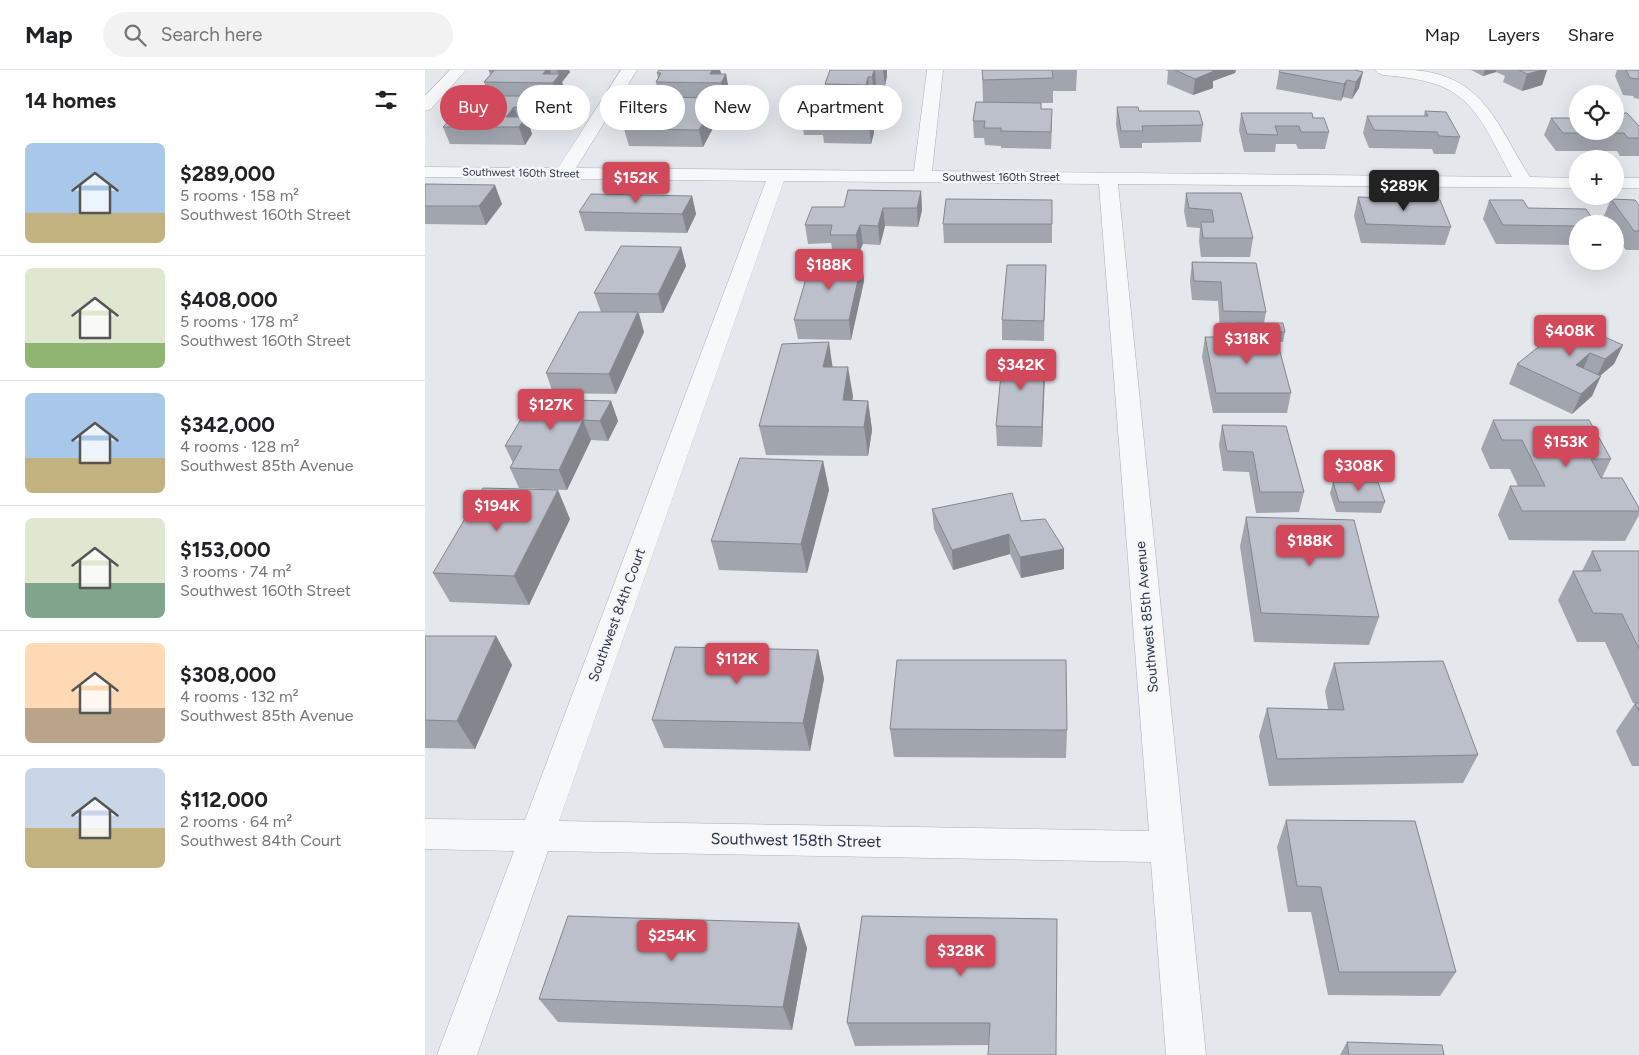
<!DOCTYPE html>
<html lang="en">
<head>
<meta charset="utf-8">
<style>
  :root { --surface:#fff; --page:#f2f2f2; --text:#202124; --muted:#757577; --line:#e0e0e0; --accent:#d1495b }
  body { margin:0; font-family:Figtree,sans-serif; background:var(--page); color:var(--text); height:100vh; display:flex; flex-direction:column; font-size:19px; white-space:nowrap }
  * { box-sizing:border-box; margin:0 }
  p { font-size:16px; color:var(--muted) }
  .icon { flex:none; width:28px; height:28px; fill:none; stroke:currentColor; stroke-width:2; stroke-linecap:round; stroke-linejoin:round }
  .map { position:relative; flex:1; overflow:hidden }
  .details { display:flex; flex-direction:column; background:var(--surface); width:425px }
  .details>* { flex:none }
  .hud { position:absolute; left:15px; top:15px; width:475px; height:45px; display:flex; gap:10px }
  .fabs { position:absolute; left:1144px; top:15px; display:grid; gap:10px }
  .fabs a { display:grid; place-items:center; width:55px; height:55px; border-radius:50%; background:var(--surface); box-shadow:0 5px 20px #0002; font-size:25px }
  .price { position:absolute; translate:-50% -42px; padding:0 11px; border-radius:5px; background:var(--accent); color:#fff; font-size:16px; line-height:32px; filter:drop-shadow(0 1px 2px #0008) }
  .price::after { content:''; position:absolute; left:50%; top:30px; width:15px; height:11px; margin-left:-8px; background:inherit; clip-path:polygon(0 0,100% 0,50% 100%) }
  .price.active { background:#222; color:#fff }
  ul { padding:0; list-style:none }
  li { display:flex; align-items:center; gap:15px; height:125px; padding:0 25px }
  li+li { border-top:1px solid var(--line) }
  li span { display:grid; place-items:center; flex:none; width:140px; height:100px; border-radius:8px; color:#555 }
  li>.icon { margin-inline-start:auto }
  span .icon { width:60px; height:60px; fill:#fffc; stroke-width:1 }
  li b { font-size:21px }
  h2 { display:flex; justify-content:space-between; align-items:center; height:60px; padding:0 25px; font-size:21px }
  .chip { padding:0 18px; border-radius:22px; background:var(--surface); box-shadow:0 5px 20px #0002; font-size:18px; line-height:45px }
  .chip.active { background:var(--accent); color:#fff }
  header { display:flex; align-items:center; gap:30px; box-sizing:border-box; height:70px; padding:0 25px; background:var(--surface); border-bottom:1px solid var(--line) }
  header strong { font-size:24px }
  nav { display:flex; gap:28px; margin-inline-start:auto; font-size:18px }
  .search { width:350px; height:45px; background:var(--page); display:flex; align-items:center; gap:12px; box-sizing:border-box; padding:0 18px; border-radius:28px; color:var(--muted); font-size:19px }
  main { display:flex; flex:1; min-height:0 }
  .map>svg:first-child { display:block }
</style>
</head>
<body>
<header>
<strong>Map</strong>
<div class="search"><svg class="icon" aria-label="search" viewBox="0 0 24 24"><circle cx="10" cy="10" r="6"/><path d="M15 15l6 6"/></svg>Search here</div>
<nav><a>Map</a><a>Layers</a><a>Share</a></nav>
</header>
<main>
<section class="details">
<h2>14 homes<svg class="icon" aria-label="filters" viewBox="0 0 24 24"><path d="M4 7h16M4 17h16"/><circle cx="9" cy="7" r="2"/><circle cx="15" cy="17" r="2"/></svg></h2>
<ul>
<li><span style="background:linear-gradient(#a9c7e8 70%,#c2b280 0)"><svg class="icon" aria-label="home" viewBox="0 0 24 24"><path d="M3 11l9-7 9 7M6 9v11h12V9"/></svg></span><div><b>$289,000</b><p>5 rooms · 158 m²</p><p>Southwest 160th Street</p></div></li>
<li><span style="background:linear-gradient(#dfe7d0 75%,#8fb573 0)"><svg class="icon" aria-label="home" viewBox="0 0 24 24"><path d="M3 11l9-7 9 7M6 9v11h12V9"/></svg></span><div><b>$408,000</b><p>5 rooms · 178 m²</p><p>Southwest 160th Street</p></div></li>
<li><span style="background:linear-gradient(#a9c7e8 65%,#c2b280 0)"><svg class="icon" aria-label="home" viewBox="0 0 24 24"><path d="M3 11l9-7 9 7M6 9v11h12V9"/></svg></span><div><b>$342,000</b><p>4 rooms · 128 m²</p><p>Southwest 85th Avenue</p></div></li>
<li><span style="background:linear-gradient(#dfe7d0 65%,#7fa58c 0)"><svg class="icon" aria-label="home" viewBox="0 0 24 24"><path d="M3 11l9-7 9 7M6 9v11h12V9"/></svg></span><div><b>$153,000</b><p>3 rooms · 74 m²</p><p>Southwest 160th Street</p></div></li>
<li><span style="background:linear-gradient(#ffd9b3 65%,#b9a48a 0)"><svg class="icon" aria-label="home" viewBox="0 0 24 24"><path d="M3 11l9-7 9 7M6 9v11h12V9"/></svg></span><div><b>$308,000</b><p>4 rooms · 132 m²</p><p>Southwest 85th Avenue</p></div></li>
<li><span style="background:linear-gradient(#c9d6e8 60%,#c2b280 0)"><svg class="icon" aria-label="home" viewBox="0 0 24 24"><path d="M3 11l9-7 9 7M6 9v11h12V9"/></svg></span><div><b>$112,000</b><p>2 rooms · 64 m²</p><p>Southwest 84th Court</p></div></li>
</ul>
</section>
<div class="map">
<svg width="1214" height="985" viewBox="0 0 1214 985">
  <rect width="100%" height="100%" fill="#e4e7ec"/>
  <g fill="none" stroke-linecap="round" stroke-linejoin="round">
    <!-- minor casing -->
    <g stroke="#a9aeb7" stroke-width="1">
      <g id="minor">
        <path d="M25 0H41L6 39 0 41V26Z"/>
        <path d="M196 0H212L151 98 489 101 502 0H518L507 101 1087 107C1068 75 1055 33 1018 17 999 9 978 7 958 5L953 3 950 0C963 0 976 0 989 0 1060 6 1072 56 1105 107L1152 108V118L693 114 781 985H741L726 792 123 781 52 985H12L89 781 0 779V749L100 750 341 111 0 107V97L133 98ZM359 111 674 114 724 761 134 751Z"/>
        <rect x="1190" y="108" width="24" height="10"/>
      </g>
    </g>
    <!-- minor -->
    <use href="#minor" fill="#f7f8fa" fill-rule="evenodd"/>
  </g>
  <!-- wall -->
  <g fill="#a1a5ae">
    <path d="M64 0H144L145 2 137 12 140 21 133 30 120 29 125 43 116 54H104L107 64 100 75 25 74 18 57 37 42 64 26 59 12 65 5 64 1Z"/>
    <path d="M295 0 296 4H301L304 21 300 30H291L295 45 278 77 204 76 199 59 220 44 234 27 231 12 233 8 232 3Z"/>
    <path d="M405 0H462V6L460 16H451L449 24H445L443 29 453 46 451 56H449V63L446 74 399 73 398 65H379L376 47 402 28 400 14Z"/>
    <path d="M557 0H652L651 21H628V33H608L616 39 627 56 626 79 576 78V76L560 75 559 68H549L548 51 558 32Z"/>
    <path d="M740 0H811L810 3 788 11V18L768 25 742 14 743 1Z"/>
    <path d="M930 0 934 18 927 29 918 27 916 31 851 19 854 2Z"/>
    <path d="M1046 0H1122L1117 15 1097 21 1078 12 1080 6 1071 2 1058 6Z"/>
    <path d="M1192 0H1214V29L1209 28 1208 26 1198 25 1190 6Z"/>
    <path d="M692 37 778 55 776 72 717 73V78H695L691 55Z"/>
    <path d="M1000 41 1035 67 1030 84H1009L1007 79 944 78 938 63 942 46H999Z"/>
    <path d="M816 43 888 48 904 62 900 79H873L871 74H851L850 82H819L814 60Z"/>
    <path d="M1126 48 1214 56V86H1195L1192 81H1131L1119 65Z"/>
    <path d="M0 114 77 134 61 155 0 154Z"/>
    <path d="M496 121 497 140 493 157 460 156 455 175 438 174 433 184 408 183 406 173 383 174 380 155 419 137Z"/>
    <path d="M761 123 828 168 825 187H776L774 171 775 158 762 157 759 141Z"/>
    <path d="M267 126 271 144 262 163 160 161 154 142Z"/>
    <path d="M933 127 1026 157 1020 175 936 173 929 146Z"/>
    <path d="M1186 129 1214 135V180H1201L1190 165V154H1183L1178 148Z"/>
    <path d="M627 130V173H519L518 154Z"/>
    <path d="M1064 130 1103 138 1152 154V175L1071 174 1058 149Z"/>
    <path d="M256 177 261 196 238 243H214L219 262 191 324 128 323 121 303 176 242 169 223Z"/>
    <path d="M437 192 439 211 426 270 373 269 369 250Z"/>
    <path d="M767 192 841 242 839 253 860 262 858 272H852L866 323 862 343H788L777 287 780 267H811L810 261 795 260 793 231 767 230 765 211Z"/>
    <path d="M620 214 619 271 577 270V250Z"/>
    <path d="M1198 275 1189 294 1175 306 1167 326 1147 344 1084 314 1092 294Z"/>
    <path d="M620 285 617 377 572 376 571 356Z"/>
    <path d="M408 297 428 326 427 330 443 331 447 360 443 386 341 385 334 356Z"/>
    <path d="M186 331 193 351 183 371 166 370 142 420 94 418 85 398 88 393 80 376Z"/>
    <path d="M1068 350 1186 389 1177 408 1214 441V445L1200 471 1084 470 1073 445 1085 416H1093L1085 399H1065L1056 379Z"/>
    <path d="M797 355 879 422 874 442 831 443 824 402 798 401 794 375Z"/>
    <path d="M398 391 404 420 382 503 294 500 286 471Z"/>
    <path d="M908 412 960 432 956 443 911 442 905 423Z"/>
    <path d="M507 439 596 451 639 479V499L596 508 585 484 528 500 509 459Z"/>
    <path d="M821 447 954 547 944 575 829 572 815 476Z"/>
    <path d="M145 449 104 535 25 532 8 503Z"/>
    <path d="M1167 481H1214V633H1208L1180 572H1152L1133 530 1148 501H1157Z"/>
    <path d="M0 566H71L87 595 50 679 0 678Z"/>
    <path d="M393 580 399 609 385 681 239 678 227 650Z"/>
    <path d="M909 593 1053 685 1038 713 844 716 834 666 842 638 903 639 900 621Z"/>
    <path d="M1210 633H1214V696H1207L1191 661Z"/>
    <path d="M465 659 642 660 641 688 469 687Z"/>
    <path d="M861 750 1031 902 1015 926 903 925 886 842H863L852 777Z"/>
    <path d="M437 846 631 985 563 975 430 976 422 953Z"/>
    <path d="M382 878 367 960 133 952 114 929Z"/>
    <path d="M922 972 1019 985H915Z"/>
  </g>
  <!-- shaded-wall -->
  <g fill="#83868d">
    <path d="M121 0H125L129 12 134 5 132 0H144L145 2 137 12 140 21 133 30 128 13 118 4Z"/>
    <path d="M287 0H295L297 6 285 4Z"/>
    <path d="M450 0 451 16 449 24 447 7Z"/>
    <path d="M458 0H462V6L460 16Z"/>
    <path d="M781 0H811L810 3 788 11V18L768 25 770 9Z"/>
    <path d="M1060 0H1071V2L1058 6Z"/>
    <path d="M1110 0H1122L1117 15 1097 21 1102 4Z"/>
    <path d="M938 2 934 18 927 29 931 12Z"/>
    <path d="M301 4 304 21 300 30 296 13Z"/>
    <path d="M443 7 445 24 443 32 441 15Z"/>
    <path d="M922 10 918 27 916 31 919 14Z"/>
    <path d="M119 26 125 43 116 54 111 37Z"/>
    <path d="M291 28 295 45 278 77 274 60Z"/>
    <path d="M452 29 453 46 451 56 449 39Z"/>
    <path d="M89 37 95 54 81 47Z"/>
    <path d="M448 46 449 63 446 74 444 56Z"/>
    <path d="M101 47 107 64 100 75 94 57Z"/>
    <path d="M70 115 77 134 61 155 54 136Z"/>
    <path d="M496 121 497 140 493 157 492 138Z"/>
    <path d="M267 126 271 144 262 163 257 144Z"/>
    <path d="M458 138 460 156 455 175 453 156Z"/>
    <path d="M435 155 438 174 433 184 431 165Z"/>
    <path d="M256 177 261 196 238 243 233 224Z"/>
    <path d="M437 192 439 211 426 270 424 250Z"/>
    <path d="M213 242 219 262 191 324 184 304Z"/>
    <path d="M404 272 408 300 398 297Z"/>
    <path d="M1198 275 1189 294 1171 309 1180 289Z"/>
    <path d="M1165 283 1157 302 1151 295Z"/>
    <path d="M620 285V305L617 377V357Z"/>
    <path d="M423 297 428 326 423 357 418 330Z"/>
    <path d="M1176 306 1167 326 1147 344 1156 324Z"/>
    <path d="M186 331 193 351 183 371 175 351Z"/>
    <path d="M443 331 447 360 443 386 439 357Z"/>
    <path d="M158 350 166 370 142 420 134 400Z"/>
    <path d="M398 391 404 420 382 503 376 474Z"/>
    <path d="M133 420 145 449 104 535 89 506Z"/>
    <path d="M584 464 585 484 528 500 527 480Z"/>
    <path d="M639 479V499L596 508 595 487Z"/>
    <path d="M71 566 87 595 50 679 32 651Z"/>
    <path d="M393 580 399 609 385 681 378 653Z"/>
    <path d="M374 853 382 878 367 960 358 937Z"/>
  </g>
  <!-- building -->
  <g fill="#bbc0ca" stroke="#83868d">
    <path d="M64 0H121L118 4H135L128 13 59 12 69 1H64Z"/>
    <path d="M234 0H287L285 4H301L296 13 231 12 236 3H232Z"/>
    <path d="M405 0H449L447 7H443L441 15 400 14Z"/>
    <path d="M557 0H627L628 8 558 10Z"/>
    <path d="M750 0H787L789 1 770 9Z"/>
    <path d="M855 0H930L938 2 931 12 922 10 919 14 854 2Z"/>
    <path d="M1094 0H1117L1102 4Z"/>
    <path d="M1201 0H1214V9L1205 8Z"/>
    <path d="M51 26H119L111 37H89L81 47H101L94 57H18L32 42H37Z"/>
    <path d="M231 27 291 28 274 60 199 59 209 44H220Z"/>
    <path d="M384 28 452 29 449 39H437L436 42H442L441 46H448L444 56H396L399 48 376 47Z"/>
    <path d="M551 32 616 33V39H627L626 62 576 61V58H559L560 51H548Z"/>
    <path d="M692 37H713L714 41H774L778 55 717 56 718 61H696Z"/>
    <path d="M1000 41 1021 42 1035 67 1014 66 1012 62 949 60 942 46H1003Z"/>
    <path d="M816 43H887L888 48H899L904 62H876L874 56H850L853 65 822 64Z"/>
    <path d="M1190 43H1202L1214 56V68H1203L1199 63H1138L1126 48H1152V61H1190Z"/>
    <path d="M0 114 70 115 54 136H0Z"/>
    <path d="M423 120 496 121 492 138H458L453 156 435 155 431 165H405L407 155H380L387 137H419Z"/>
    <path d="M761 123H816L828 168H778L776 152H789L787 140 764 138Z"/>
    <path d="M166 124 267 126 257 144 154 142Z"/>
    <path d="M933 127 1015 130 1026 157 941 154Z"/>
    <path d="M521 129 627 130V154H518Z"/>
    <path d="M1186 129 1210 130 1214 135V161H1209Z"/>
    <path d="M1064 130H1098L1103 138 1161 139 1171 154H1152V156L1078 155Z"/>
    <path d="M196 176 256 177 233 224 169 223Z"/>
    <path d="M386 191 437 192 424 250H369Z"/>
    <path d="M767 192 831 193 841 242 798 241 796 212 769 211Z"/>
    <path d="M582 195H621L619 251 577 250Z"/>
    <path d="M154 242H213L184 304 121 303Z"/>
    <path d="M1145 252 1198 275 1180 289 1165 283 1151 295 1176 306 1156 324 1092 294Z"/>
    <path d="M811 253H858L860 262H813Z"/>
    <path d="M780 267H851L866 323H791Z"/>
    <path d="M404 272 398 297H423L418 330 443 331 439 357 334 356 357 274Z"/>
    <path d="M578 284 620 285 617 357 571 356Z"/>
    <path d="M108 329 186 331 175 351 158 350 134 400 85 398 97 376H80Z"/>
    <path d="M1068 350H1164L1186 389H1166L1176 408H1197L1214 438V441H1097L1085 416H1120L1097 370H1077Z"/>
    <path d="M797 355 861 356 879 422H835L828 382 802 381Z"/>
    <path d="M315 388 398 391 376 474 286 471Z"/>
    <path d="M908 412H953L960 432H914Z"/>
    <path d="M58 418 133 420 89 506 8 503Z"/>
    <path d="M587 423 596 451 620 449 639 479 595 487 584 464 527 480 507 439Z"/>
    <path d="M821 447 929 450 954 547 836 543Z"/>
    <path d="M1167 481H1214V579L1197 544 1168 543 1148 501H1176Z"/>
    <path d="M0 566H71L32 651 0 650Z"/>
    <path d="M250 577 393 580 378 653 227 650Z"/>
    <path d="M472 590H641L642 660 465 659Z"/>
    <path d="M1018 591 1053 685 852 689 842 638 919 640 909 593Z"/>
    <path d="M1210 633H1214V641Z"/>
    <path d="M861 750 990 751 1031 902H914L896 817 872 816Z"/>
    <path d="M143 846 374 853 358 937 114 929Z"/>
    <path d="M437 846 632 849 631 985H563L565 953H422Z"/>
    <path d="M922 972 1017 975 1019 985H924Z"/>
  </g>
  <g text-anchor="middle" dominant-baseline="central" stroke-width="5" stroke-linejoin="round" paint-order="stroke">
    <!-- far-street labels -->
    <g font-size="11" fill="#2b3445" stroke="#f4f6f9">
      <text transform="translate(96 103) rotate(1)">Southwest 160th Street</text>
      <text x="576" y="107">Southwest 160th Street</text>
    </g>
    <!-- street labels -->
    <g font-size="14" fill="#2b3445" stroke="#f4f6f9">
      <text transform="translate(192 545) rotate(-70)">Southwest 84th Court</text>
      <text transform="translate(722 547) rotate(-95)">Southwest 85th Avenue</text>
    </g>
    <!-- near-street labels -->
    <g font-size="16" fill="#2b3445" stroke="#f4f6f9">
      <text transform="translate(371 770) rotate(1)">Southwest 158th Street</text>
    </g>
  </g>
</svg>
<div class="fabs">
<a><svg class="icon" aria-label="locate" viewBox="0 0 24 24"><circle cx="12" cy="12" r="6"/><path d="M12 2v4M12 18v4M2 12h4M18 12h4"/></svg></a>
<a>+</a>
<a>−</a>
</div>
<b class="price" style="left:211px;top:134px">$152K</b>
<b class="price active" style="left:979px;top:142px">$289K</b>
<b class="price" style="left:404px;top:221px">$188K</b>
<b class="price" style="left:1145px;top:287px">$408K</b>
<b class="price" style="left:822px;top:295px">$318K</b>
<b class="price" style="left:596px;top:321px">$342K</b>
<b class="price" style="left:126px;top:361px">$127K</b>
<b class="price" style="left:1141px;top:398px">$153K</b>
<b class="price" style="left:934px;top:422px">$308K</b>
<b class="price" style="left:72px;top:462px">$194K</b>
<b class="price" style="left:885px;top:497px">$188K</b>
<b class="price" style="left:312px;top:615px">$112K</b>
<b class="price" style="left:247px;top:892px">$254K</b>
<b class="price" style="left:536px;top:907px">$328K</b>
<div class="hud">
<a class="chip active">Buy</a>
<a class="chip">Rent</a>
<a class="chip">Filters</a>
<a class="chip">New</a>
<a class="chip">Apartment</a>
</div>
</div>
</main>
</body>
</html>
